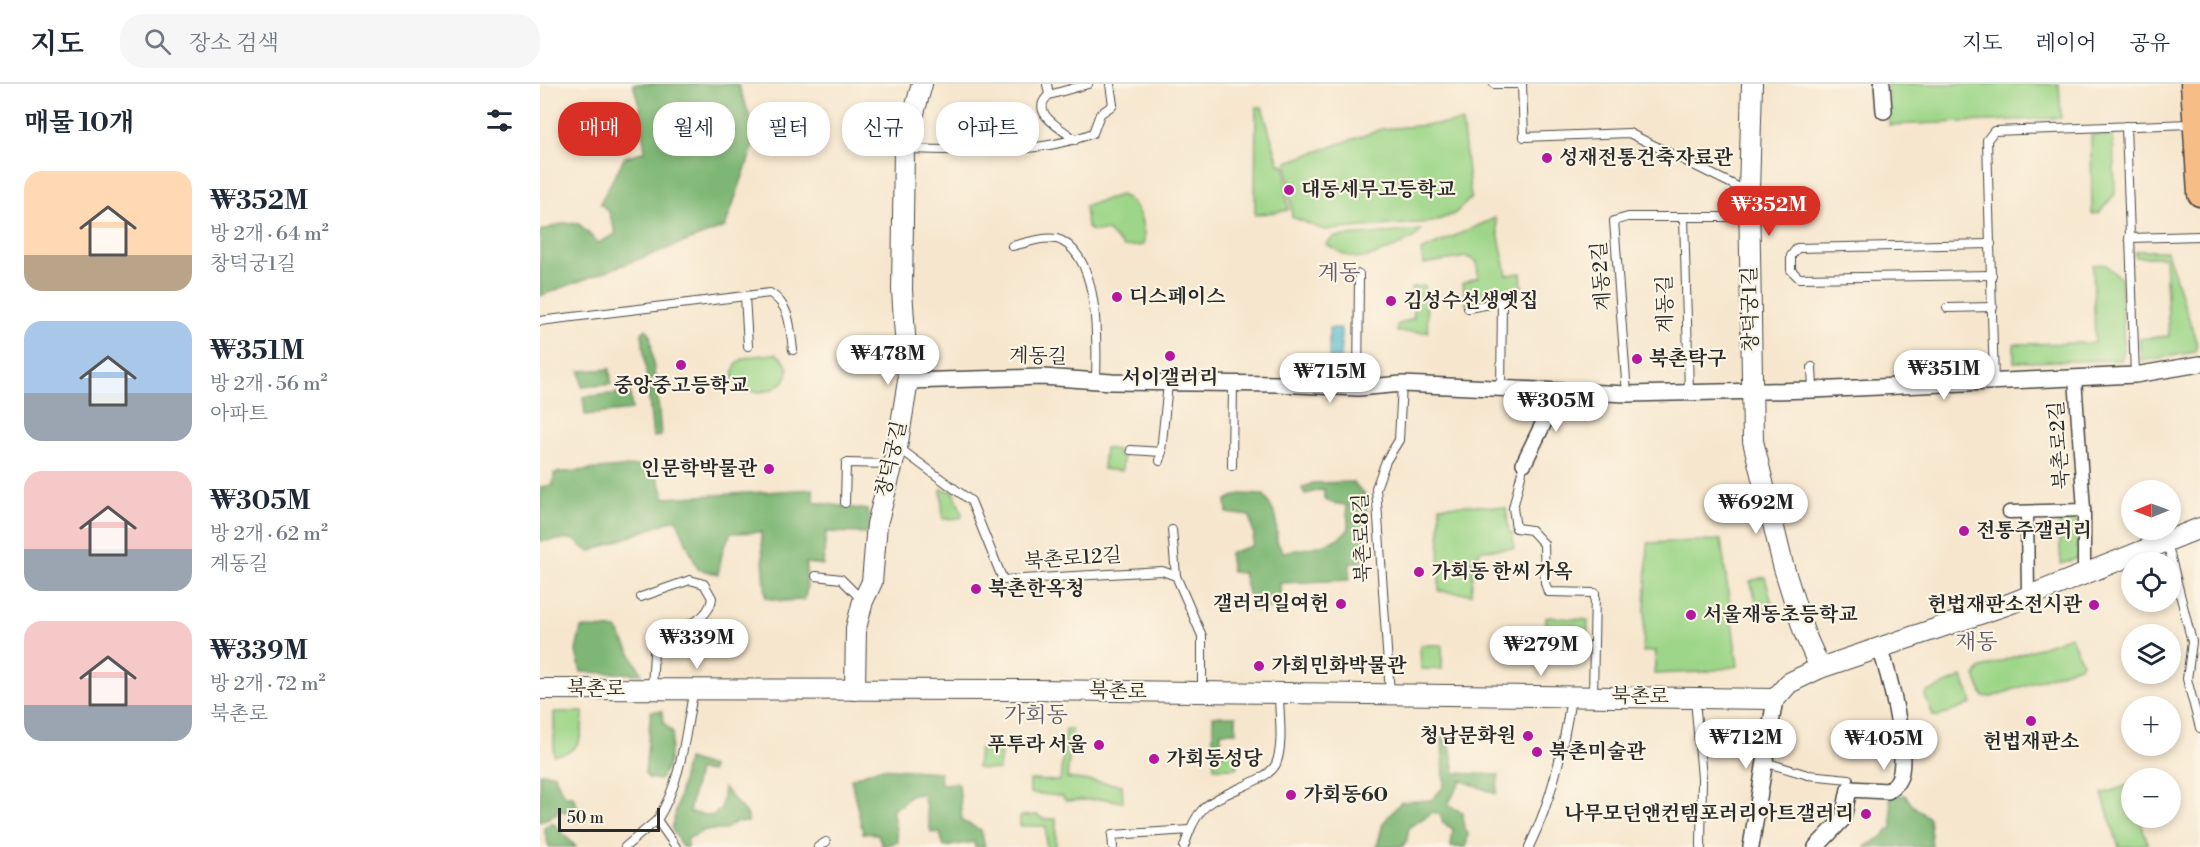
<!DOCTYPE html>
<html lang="ko">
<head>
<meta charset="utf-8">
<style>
  :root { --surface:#fff; --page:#f6f6f7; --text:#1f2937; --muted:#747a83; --line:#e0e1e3; --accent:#d93025 }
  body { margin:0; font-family:"Libre Bodoni","Noto Serif KR",serif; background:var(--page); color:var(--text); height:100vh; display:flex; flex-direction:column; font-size:22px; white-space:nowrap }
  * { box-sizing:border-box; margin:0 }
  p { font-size:20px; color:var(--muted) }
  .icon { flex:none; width:33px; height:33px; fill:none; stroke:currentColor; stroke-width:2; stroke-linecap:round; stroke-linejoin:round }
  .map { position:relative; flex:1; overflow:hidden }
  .drawer { display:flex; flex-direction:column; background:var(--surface); width:540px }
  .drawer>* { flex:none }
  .banner { position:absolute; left:18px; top:18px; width:570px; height:54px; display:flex; gap:12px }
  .needle { width:39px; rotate:269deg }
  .tools { position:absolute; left:1581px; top:396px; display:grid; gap:12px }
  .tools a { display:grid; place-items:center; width:60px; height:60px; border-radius:50%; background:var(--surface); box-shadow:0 3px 9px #0003; font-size:30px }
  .scale { position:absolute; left:18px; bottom:15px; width:102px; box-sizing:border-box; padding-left:6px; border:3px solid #2b2b2b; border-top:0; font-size:16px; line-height:21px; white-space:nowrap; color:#2b2b2b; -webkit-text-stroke:4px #fcf5e5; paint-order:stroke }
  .price { position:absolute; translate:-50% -51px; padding:0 14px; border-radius:21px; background:#fff; color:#222; font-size:20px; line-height:39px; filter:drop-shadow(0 2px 3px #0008) }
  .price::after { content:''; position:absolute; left:50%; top:36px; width:18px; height:14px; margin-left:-9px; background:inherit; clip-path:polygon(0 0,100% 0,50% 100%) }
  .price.on { background:var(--accent); color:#fff }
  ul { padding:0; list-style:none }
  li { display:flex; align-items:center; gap:18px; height:150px; padding:0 24px }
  li span { display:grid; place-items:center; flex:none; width:168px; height:120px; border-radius:18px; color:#555 }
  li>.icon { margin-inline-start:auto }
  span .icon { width:72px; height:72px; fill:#fffc; stroke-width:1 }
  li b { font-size:26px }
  h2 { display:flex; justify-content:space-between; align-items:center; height:72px; padding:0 24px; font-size:26px }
  .pill { padding:0 21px; border-radius:24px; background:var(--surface); box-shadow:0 3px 9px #0003; font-size:21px; line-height:54px }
  .pill.on { background:var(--accent); color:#fff }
  header { display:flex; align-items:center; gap:36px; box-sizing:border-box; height:84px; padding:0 30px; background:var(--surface); border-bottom:2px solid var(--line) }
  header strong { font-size:28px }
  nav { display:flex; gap:33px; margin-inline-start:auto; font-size:21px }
  .search { width:420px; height:54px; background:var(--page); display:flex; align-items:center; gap:15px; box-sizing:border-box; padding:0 21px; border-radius:24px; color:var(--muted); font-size:22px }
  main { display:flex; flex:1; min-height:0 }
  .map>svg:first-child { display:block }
</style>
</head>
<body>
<header>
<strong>지도</strong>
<div class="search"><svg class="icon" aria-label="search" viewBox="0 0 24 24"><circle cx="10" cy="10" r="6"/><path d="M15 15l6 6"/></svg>장소 검색</div>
<nav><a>지도</a><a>레이어</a><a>공유</a></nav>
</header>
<main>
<section class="drawer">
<h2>매물 10개<svg class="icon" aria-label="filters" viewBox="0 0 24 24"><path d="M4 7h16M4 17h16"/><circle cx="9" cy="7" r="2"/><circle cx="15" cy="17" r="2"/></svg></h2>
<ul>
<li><span style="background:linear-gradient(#ffd9b3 70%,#b9a48a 0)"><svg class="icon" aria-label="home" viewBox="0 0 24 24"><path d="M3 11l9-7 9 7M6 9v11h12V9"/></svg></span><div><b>₩352M</b><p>방 2개 · 64 m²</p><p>창덕궁1길</p></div></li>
<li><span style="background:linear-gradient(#a9c7e8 60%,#9aa5b1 0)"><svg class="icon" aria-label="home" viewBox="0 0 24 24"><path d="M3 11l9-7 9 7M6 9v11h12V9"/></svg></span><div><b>₩351M</b><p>방 2개 · 56 m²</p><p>아파트</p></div></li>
<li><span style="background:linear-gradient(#f6c9c9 65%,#9aa5b1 0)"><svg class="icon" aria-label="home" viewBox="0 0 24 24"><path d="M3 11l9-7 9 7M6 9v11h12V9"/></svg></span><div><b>₩305M</b><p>방 2개 · 62 m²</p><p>계동길</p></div></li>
<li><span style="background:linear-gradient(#f6c9c9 70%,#9aa5b1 0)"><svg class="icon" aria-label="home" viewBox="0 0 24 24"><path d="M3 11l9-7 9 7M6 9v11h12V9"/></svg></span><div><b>₩339M</b><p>방 2개 · 72 m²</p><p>북촌로</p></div></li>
</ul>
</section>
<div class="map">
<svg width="1660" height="763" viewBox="0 0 1660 763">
  <rect width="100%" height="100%" fill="#fcf5e5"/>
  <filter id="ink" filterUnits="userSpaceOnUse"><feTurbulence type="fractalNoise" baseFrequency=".0167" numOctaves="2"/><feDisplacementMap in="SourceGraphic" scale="12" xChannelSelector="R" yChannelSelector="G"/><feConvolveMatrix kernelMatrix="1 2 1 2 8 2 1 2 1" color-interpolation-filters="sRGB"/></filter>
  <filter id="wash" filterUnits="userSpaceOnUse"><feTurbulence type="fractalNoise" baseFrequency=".008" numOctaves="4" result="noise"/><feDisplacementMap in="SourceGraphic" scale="24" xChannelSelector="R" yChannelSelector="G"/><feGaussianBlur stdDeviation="1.35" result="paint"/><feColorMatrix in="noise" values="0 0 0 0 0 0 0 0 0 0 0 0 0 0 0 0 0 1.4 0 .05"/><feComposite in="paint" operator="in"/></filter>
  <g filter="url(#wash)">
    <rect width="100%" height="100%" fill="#f6e6cd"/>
    <!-- green -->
    <g fill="#9dd688" stroke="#64805a" stroke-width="1.5">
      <path d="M1347 0H1519L1521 34 1349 41Z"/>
      <path d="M716 23H722L739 80 745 81 748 126 715 131Z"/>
      <path d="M922 38 931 114 914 130 892 138 784 146 752 133 747 78 842 45Z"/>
      <path d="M1551 51H1573L1575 110 1559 129 1552 130Z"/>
      <path d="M580 111C600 118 605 143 604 161L584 163 567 147H552L547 143 545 122Z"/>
      <path d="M955 134 967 191 981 189 982 205 977 206 978 214 926 221 923 199 938 193 937 178 927 173 884 180 881 167Z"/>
      <path d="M881 146C877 156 833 173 822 174 810 175 795 166 786 160L794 153Z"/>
      <path d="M1597 167H1627L1657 260 1655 268 1602 277 1599 255 1629 252 1625 173H1596L1594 170Z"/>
      <path d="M1565 180 1581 195 1584 266 1581 276 1474 278V260L1555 259 1553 181Z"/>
      <path d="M885 202 888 248H857V241L874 234 871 203Z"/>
      <path d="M236 270C273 293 214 327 193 294 193 269 216 272 236 270Z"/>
      <path d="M565 364 578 366 577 371 583 372 582 387 563 385Z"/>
      <path d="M401 405 414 408 422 430 421 434 403 435Z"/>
      <path d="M931 421 966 424 969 448 973 450 974 464 941 466 934 479 931 510 899 507 900 422Z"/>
      <path d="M1518 431H1536L1538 474 1521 480Z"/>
      <path d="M1181 456 1198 582 1163 588 1114 590 1116 567 1103 568 1108 459Z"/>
      <path d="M1225 493 1234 527 1226 530 1219 526 1210 497Z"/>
      <path d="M1006 533 1048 536 1047 569 1005 566Z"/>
      <path d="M1531 552 1542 579 1540 582 1452 613 1443 612 1435 592 1440 585Z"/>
      <path d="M880 561H902V585H881Z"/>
      <path d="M1422 593 1431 614V620L1398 633 1393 631 1385 612 1387 608Z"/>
      <path d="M14 628H43C43 651 41 670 14 671Z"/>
      <path d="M526 645 532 646 527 694 582 701 583 718 565 715 526 717 522 712 490 709V696L520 697Z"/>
      <path d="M439 665 461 670 459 686 437 684Z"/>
      <path d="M673 665 682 669H697V684H674Z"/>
      <path d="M1589 701 1592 734H1599L1608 759 1595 763H1579L1562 710Z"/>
      <path d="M498 731 502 735H516V763H506V742H480V732Z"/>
    </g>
    <!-- forest -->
    <g fill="#7eb774" stroke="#547150" stroke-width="1.5">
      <path d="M93 0H198L217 52 185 143 0 212V147L24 139 39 140 58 159 76 150 69 128 60 119 85 73 105 67 100 24Z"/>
      <path d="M106 245 110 249 115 295 107 296 102 249Z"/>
      <path d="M70 285 71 300 42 303 40 287Z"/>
      <path d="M108 306H117L121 352 113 353Z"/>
      <path d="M90 308 92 326 45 331 43 313Z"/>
      <path d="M104 381 118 394 125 414 273 405 274 418 327 426 331 437 326 449 286 448 283 481 266 479 267 505 264 516 243 517 226 514 221 448 191 449 183 465 178 490 158 485 136 435 49 468 33 455 0 457V403L13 401 14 389Z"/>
      <path d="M813 398 827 413 825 477 810 479 809 496 740 499 741 521 716 527 712 525 703 489 692 488 689 469 712 462 714 452 710 432 687 429 686 416 700 410 724 411 736 432 737 458 743 468C766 464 793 463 809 445L806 421 792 419 784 414V405L765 410 762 404 773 399Z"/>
      <path d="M41 544 77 545 102 590 41 588 36 567Z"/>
      <path d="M111 627H122L123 638 133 649 128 681 120 696 108 694 105 689Z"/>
      <path d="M673 632H696V648H681V667L673 665Z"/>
      <path d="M905 653 909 656 915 689 959 691 956 710 921 696 908 721 923 729 924 743 928 750 926 763H911L913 745 903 739 900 730 893 728 869 743 867 756 862 763H837L843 739 861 718 892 716 904 702 902 654Z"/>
      <path d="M147 675 172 683 171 688 158 686 149 728 172 732 181 725 184 704 208 732V738H196L184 746H165L147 755V763H142L132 745Z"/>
      <path d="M339 684 400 688 401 700 416 699 419 701 422 737 441 746 445 763H435L434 758 404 763 400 749 391 748 383 710 370 711 362 720 352 725 358 758 342 762 338 750 323 749 311 695Z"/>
      <path d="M0 689 14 690 24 712H33L40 729 21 727 0 738Z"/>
      <path d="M1350 711H1365L1372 721 1389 734 1392 763H1324L1341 754 1352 743Z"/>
      <path d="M12 738 36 763H9L4 744Z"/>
    </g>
    <!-- water -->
    <rect fill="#4eb6cc" stroke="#3c707c" stroke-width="1.5" x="789" y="244" width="12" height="30"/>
  </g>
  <g filter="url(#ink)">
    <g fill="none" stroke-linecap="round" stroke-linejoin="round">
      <!-- service casing -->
      <g stroke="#494743" stroke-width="10">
        <g id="service">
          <path d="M507 0 509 11 548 0"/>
          <path d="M954 0H982"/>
          <path d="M982 0 984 53 1089 49 1208 108"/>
          <path d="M509 11C488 29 522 44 535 56"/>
          <path d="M1586 42 1595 291"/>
          <path d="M366 65C428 66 494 72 553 49L560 30 573 21 570 0"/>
          <path d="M1144 133 1149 307"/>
          <path d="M1589 154 1660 152"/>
          <path d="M1451 160 1257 164 1251 172V186L1259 194 1452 191"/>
          <path d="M472 162C486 159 510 150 522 157 560 177 557 259 556 295"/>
          <path d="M205 212 208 262"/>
          <path d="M928 224 962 218 961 304"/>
          <path d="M1407 224 1453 223"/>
          <path d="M0 237 230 209C251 222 250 244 253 266"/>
          <path d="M1272 283 1273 306"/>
          <path d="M1454 298 1447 56 1454 47 1651 40"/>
          <path d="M818 304 819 190"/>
          <path d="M1087 310 1074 137 1088 133H1207"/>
          <path d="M359 364 431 417 463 496 622 487 636 492 662 552V608"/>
          <path d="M591 366 622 368"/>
          <path d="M620 377 628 300"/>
          <path d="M984 379 973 424 976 444 991 446 1004 460 1005 499 1008 508 1055 509 1053 612"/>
          <path d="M692 382 693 299"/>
          <path d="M305 419 306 379 351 380"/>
          <path d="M632 446 636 492"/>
          <path d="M1627 458 1652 558 1647 595 1660 644"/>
          <path d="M276 492 301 495 322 516"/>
          <path d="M101 513 150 496 164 500 172 514C169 540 136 544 115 551L112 604"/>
          <path d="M850 610 836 404 846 377 859 356 862 300"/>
          <path d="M1155 615 1162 694 1161 763"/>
          <path d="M1224 678 1268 691 1309 695"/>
          <path d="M85 763 117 736"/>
          <path d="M136 763 117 736C142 698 145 649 154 605"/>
          <path d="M278 763 286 758"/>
          <path d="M573 763 572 751 650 746"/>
          <path d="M644 763C648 751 653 736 662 726 679 707 727 699 736 680 744 660 739 631 739 610"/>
          <path d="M989 763C1012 715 1023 666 1031 614"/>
        </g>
      </g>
      <!-- pedestrian casing -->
      <g stroke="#494743" stroke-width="15">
        <g id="pedestrian">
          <path d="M1535 294 1544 426V491"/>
          <path d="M1469 428 1544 426"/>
          <path d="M1487 428 1488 512"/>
        </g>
      </g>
      <!-- minor casing -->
      <g stroke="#494743" stroke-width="18">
        <g id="minor">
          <path d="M1342 0 1344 27"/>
          <path d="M368 297 503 293 572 298 738 300 818 304 862 300 1087 310 1273 306 1595 291 1660 280"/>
          <path d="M984 379 1005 336 1010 307"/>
          <path d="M1211 763 1235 615"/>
          <path d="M1276 763 1303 735 1309 705 1348 707C1355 702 1360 696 1361 688 1366 658 1350 593 1340 564"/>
        </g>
      </g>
      <!-- tertiary casing -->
      <g stroke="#494743" stroke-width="22">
        <g id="tertiary">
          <path d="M1212 0 1209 108 1213 357 1243 481 1264 548 1280 584"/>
          <path d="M0 605 493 606 1235 615 1249 599 1280 584 1469 520 1660 444"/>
          <path d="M315 606 316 544 323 517 332 498 337 440 357 364 368 297 362 206 364 65 382 0"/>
        </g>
      </g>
      <!-- primary casing -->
      <g stroke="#494743" stroke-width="27">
        <path id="primary" d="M1653 0 1660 110"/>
      </g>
      <!-- service -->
      <use href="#service" stroke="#fff" stroke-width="8"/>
      <!-- pedestrian -->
      <use href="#pedestrian" stroke="#fff" stroke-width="12"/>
      <!-- minor -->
      <use href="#minor" stroke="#fff" stroke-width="15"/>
      <!-- tertiary -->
      <use href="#tertiary" stroke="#fff" stroke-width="20"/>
      <!-- primary -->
      <use href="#primary" stroke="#f6be86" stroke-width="24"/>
    </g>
  </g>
  <!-- markers -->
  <g fill="#b5179e" stroke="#fcf5e5" stroke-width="2">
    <circle cx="1007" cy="74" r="6"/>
    <circle cx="749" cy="106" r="6"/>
    <circle cx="577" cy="213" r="6"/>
    <circle cx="851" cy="217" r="6"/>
    <circle cx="630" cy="272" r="6"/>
    <circle cx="1097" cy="275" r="6"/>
    <circle cx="141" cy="281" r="6"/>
    <circle cx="229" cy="385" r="6"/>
    <circle cx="1424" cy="447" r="6"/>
    <circle cx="879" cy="488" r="6"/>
    <circle cx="436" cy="505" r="6"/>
    <circle cx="801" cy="520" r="6"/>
    <circle cx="1554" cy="521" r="6"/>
    <circle cx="1151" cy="531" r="6"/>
    <circle cx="719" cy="582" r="6"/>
    <circle cx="1491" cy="637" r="6"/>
    <circle cx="988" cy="652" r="6"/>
    <circle cx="559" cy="661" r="6"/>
    <circle cx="997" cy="668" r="6"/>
    <circle cx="614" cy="675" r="6"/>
    <circle cx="751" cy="711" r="6"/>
    <circle cx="1326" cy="730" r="6"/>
  </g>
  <g text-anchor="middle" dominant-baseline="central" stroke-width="4.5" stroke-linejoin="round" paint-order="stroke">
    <!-- poi labels -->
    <g font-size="20" font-weight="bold" fill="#2b2b2b" stroke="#fcf5e5" text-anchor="start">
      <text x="1019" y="74">성재전통건축자료관</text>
      <text x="761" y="106">대동세무고등학교</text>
      <text x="589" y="213">디스페이스</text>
      <text x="863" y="217">김성수선생옛집</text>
      <text x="1109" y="275">북촌탁구</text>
      <text x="630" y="294" text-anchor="middle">서이갤러리</text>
      <text x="141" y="302" text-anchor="middle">중앙중고등학교</text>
      <text x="217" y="385" text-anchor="end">인문학박물관</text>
      <text x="1436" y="447">전통주갤러리</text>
      <text x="891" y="488">가회동 한씨 가옥</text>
      <text x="448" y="505">북촌한옥청</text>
      <text x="789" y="520" text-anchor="end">갤러리일여헌</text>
      <text x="1542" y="521" text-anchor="end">헌법재판소전시관</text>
      <text x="1163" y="531">서울재동초등학교</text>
      <text x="731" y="582">가회민화박물관</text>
      <text x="976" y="652" text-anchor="end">청남문화원</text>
      <text x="1491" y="658" text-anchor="middle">헌법재판소</text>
      <text x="547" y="661" text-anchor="end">푸투라 서울</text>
      <text x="1009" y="668">북촌미술관</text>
      <text x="626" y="675">가회동성당</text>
      <text x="763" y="711">가회동60</text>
      <text x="1314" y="730" text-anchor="end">나무모던앤컨템포러리아트갤러리</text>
    </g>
    <!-- street labels -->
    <g font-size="20" fill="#2b2b2b" stroke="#fcf5e5">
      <text transform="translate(1062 192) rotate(-94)">계동2길</text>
      <text transform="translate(1126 220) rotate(-91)">계동길</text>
      <text transform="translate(1211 225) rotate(-91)">창덕궁1길</text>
      <text transform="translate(498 273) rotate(1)">계동길</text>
      <text transform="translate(1520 361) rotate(-94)">북촌로2길</text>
      <text transform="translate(352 375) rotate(-77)">창덕궁길</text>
      <text transform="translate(823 454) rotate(-92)">북촌로8길</text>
      <text transform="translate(533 475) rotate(-4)">북촌로12길</text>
      <text x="56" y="605">북촌로</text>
      <text transform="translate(578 608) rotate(1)">북촌로</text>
      <text transform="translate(1100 613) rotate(1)">북촌로</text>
    </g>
    <!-- quarter labels -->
    <g font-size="22" fill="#665b6a" stroke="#fcf5e5">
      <text x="799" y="189">계동</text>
      <text x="1436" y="558">재동</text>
      <text x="496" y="631">가회동</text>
    </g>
  </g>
</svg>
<div class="tools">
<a><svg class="needle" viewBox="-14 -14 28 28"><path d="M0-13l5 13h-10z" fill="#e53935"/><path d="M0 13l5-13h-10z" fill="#747a83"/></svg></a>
<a><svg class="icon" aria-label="locate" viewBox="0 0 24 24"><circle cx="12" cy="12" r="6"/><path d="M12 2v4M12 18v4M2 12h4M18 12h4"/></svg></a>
<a><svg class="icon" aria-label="layers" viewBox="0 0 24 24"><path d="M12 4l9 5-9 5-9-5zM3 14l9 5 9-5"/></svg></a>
<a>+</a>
<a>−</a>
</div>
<div class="scale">50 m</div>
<b class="price on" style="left:1229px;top:153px">₩352M</b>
<b class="price" style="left:348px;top:302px">₩478M</b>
<b class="price" style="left:1404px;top:317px">₩351M</b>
<b class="price" style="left:790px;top:320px">₩715M</b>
<b class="price" style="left:1016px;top:349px">₩305M</b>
<b class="price" style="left:1216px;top:451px">₩692M</b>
<b class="price" style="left:157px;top:586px">₩339M</b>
<b class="price" style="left:1001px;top:593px">₩279M</b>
<b class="price" style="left:1206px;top:686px">₩712M</b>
<b class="price" style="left:1344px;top:687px">₩405M</b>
<div class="banner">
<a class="pill on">매매</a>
<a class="pill">월세</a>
<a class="pill">필터</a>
<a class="pill">신규</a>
<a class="pill">아파트</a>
</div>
</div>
</main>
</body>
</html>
